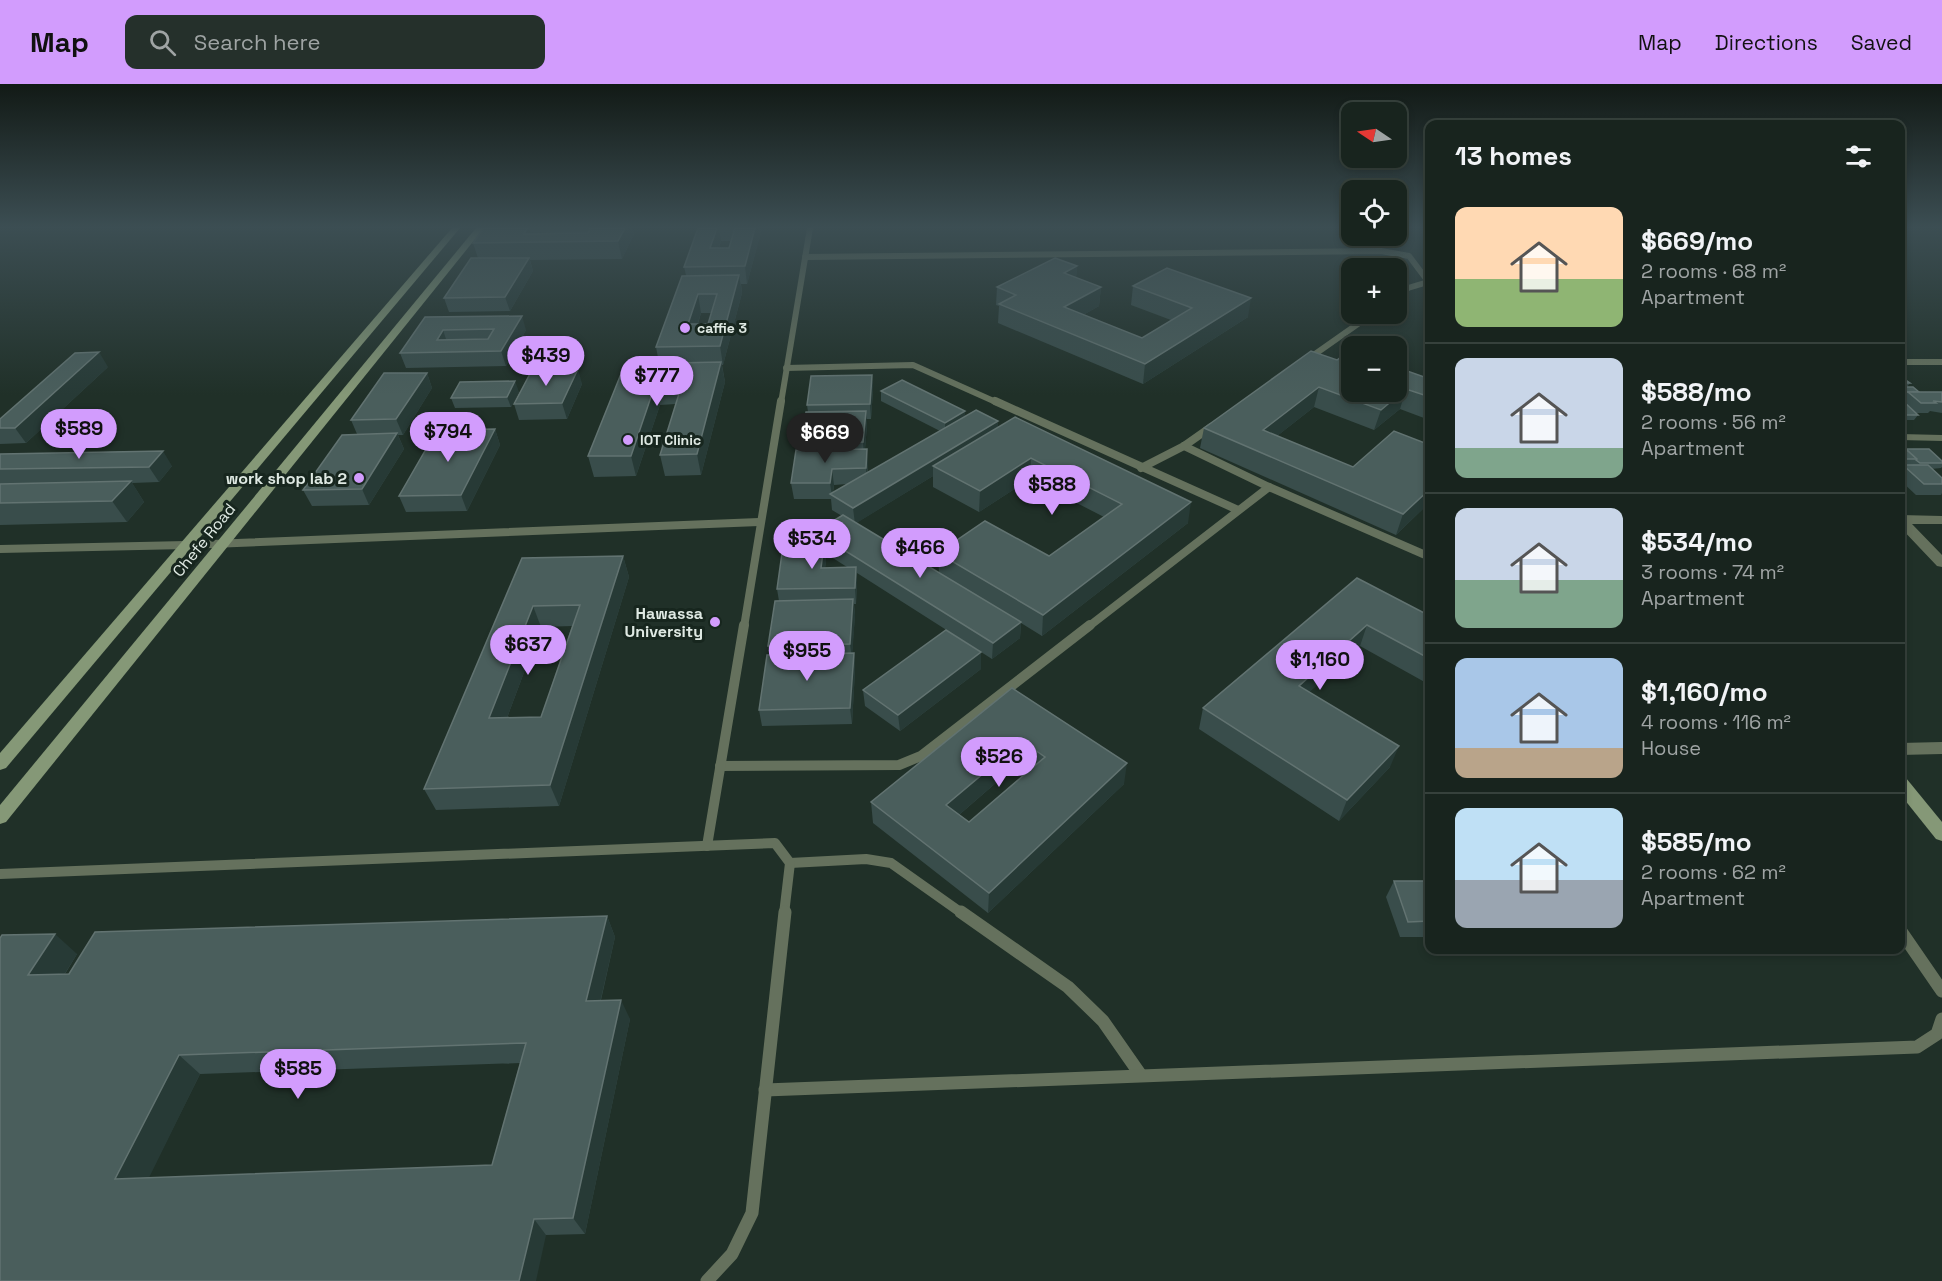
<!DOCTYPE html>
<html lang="en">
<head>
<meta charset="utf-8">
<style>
  :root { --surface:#18241e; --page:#25302b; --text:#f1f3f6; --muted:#9fa4a4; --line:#36413c; --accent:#d29cfd }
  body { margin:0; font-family:"Space Grotesk",sans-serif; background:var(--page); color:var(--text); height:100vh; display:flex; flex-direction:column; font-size:22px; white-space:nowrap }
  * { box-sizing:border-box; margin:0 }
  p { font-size:20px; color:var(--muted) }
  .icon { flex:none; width:33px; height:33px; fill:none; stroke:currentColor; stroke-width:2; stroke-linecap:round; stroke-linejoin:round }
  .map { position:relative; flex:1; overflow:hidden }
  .sheet { position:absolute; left:1425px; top:36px; width:480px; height:834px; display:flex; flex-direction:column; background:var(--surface); border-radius:12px; box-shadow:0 3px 9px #0003,0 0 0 2px var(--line) }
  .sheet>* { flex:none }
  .needle { width:39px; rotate:283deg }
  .fabs { position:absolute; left:1341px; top:18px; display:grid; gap:12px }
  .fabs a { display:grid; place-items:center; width:66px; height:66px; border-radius:12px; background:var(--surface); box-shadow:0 3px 9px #0003,0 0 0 2px var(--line); font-size:30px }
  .price { position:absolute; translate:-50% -51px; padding:0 14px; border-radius:21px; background:var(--accent); color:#111; font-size:20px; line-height:39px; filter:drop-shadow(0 2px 3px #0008) }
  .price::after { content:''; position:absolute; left:50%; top:36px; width:18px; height:14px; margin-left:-9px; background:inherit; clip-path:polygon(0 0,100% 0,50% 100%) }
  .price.on { background:#222; color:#fff }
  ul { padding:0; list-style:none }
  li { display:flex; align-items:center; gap:18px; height:150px; padding:0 30px }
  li+li { border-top:2px solid var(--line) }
  li span { display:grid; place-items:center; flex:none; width:168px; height:120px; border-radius:12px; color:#555 }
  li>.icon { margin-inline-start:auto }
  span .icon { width:72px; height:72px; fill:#fffc; stroke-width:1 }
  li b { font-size:26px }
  h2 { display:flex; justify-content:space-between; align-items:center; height:72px; padding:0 30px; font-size:26px }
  header { display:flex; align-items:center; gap:36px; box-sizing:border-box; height:84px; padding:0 30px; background:var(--accent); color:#111 }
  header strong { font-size:28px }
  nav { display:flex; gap:33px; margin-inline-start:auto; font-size:21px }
  .search { width:420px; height:54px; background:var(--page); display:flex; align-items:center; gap:15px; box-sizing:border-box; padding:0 21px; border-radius:12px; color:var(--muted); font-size:22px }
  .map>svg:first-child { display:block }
</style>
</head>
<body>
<header>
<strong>Map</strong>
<div class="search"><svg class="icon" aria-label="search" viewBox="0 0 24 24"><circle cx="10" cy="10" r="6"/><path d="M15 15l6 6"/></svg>Search here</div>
<nav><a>Map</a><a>Directions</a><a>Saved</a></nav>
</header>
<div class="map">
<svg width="1942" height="1197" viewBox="0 0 1942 1197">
  <rect width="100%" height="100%" fill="#203028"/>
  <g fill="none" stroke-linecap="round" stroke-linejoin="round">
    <!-- lane-far3 -->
    <g stroke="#65715d" stroke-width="6">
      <path d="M805 173 1381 167 1409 172 1430 200"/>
      <path d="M1396 213 1408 204 1428 198"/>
      <path d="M1308 275 1372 230"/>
      <path d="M786 284 913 281 998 319"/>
      <path d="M781 319 810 144"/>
    </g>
    <!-- lane-far2 -->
    <g stroke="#65715d" stroke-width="8">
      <path d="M995 317 1238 426"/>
      <path d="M1184 362 1269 403 1430 473"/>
      <path d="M1141 384 1184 362 1211 343"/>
      <path d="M0 465 186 461 759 438"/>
      <path d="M744 543 781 317"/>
      <path d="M1088 543 1269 403"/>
    </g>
    <!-- lane-far1 -->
    <g stroke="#65715d" stroke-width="10">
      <path d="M720 682 899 681 921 672 1090 541"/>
      <path d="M707 762 744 541"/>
      <path d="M790 779 866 775 891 779 963 830"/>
      <path d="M0 790 775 759 790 779 784 830"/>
    </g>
    <!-- lane -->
    <g stroke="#65715d" stroke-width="13">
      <path d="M961 828 1068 903 1103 937 1140 990"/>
      <path d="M1900 846 1942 907"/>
      <path d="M765 1006 1917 963 1937 950 1942 935"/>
      <path d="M707 1197 732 1170 752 1129 785 828"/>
    </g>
    <!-- street -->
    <g fill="#65715d" fill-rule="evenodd">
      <rect x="1900" y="275" width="42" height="6"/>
      <path d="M1900 350 1942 351V357L1900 356Z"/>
      <path d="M1900 431 1942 432V440H1912L1942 471V483L1937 482 1900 443Z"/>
      <path d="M1942 658V670L1900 671V659Z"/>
    </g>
    <!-- secondary -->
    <g fill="#859877" fill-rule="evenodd">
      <path d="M452 144H460L6 684 0 686V669Z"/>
      <path d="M476 144H484L6 738 0 740V721Z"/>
      <path d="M1900 692 1906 694 1942 738V757L1936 755 1900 710Z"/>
    </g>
  </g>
  <!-- wall -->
  <g fill="#394d4b" fill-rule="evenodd">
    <path d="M484 144H632L634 150 622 175 530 176 533 187 510 227 449 228 444 214 478 174 473 159Z"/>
    <path d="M698 144H762L747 200H741L742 209 723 281H722L725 298 701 391 665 392 660 371 676 320 660 321 636 392 594 393 588 372 659 279 656 263 686 191 684 183ZM721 157H731L729 164H719ZM701 229H712L708 240H698Z"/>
    <path d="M1077 182 1076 194 1101 203 1099 222 1083 231 1142 254 1171 236 1131 221 1133 202 1248 233 1143 300 998 239 999 222 996 221 997 203Z"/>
    <path d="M425 233 526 246 506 282 406 284 400 269Z"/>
    <path d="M1429 249H1430V279L1423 269Z"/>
    <path d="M581 271 574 285 582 300 567 335 519 336 514 320 531 287H523L520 277Z"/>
    <path d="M1337 276 1430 295V328L1424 334 1400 325 1374 346 1314 323 1277 352 1353 383 1430 361V418L1396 451 1200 364 1204 344Z"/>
    <path d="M108 283 26 359 0 360V335Z"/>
    <path d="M427 289 432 304 403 351H398L404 365 369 421 312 422 303 406 357 350 351 336Z"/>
    <path d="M872 291 873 306 871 335H866L867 342 865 365 868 380V388L940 347 881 317V307L965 327V332L998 337V343L1188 439 1042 552 1021 539 1020 554 992 575 857 489V499L856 520H854L855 531 852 569H854L855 586 852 640 762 642 759 626 770 571 768 562 779 517 777 505 816 461 815 448 842 432 832 426 831 415H794L791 399 802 366 801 360 808 328 807 321ZM933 392V403L979 428 1030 395 1104 433 1049 472 938 469 939 489 856 439ZM847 400 833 409 834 401ZM825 469 847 483 825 484 826 477Z"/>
    <path d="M1900 292 1910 299 1907 303 1919 308H1942V329L1930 327 1928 329H1916L1918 331 1914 336H1900V317L1904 313H1900Z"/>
    <path d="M519 308 511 323 455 324 451 314Z"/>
    <path d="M495 345 500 361 467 427 406 428 399 412Z"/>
    <path d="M1900 360 1906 365 1942 377V383L1941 384 1931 385 1942 394V409L1941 411H1916L1900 396Z"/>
    <path d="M0 370 172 382 159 398 132 399 144 418 127 438 0 441Z"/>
    <path d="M623 472 629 493 559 722 436 726 424 705 522 474ZM572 542 541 633 507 634 541 543Z"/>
    <path d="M1357 494 1430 532V601L1360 562 1309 608 1390 683 1339 737 1199 645 1203 624Z"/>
    <path d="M981 585 900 647 865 622 863 606Z"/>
    <path d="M1012 604 1124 700 988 829 873 739 871 718ZM1020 678 1030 685 969 738 959 731Z"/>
    <path d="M1394 797H1430V853H1400L1386 813Z"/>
    <path d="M607 832 615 853 601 916 630 935 585 1150 546 1151 0 1197V854L77 870 65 890ZM520 979 492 1081 148 1094 200 990Z"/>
  </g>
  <!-- shaded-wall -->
  <g fill="#273a36">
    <path d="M528 144H529L533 158 524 150Z"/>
    <path d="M625 144H632L634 150 622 175 618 157Z"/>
    <path d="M717 144H719L721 157 713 182 710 164Z"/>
    <path d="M755 144H762L747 200 745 182Z"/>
    <path d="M529 174 533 187 510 227 505 213Z"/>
    <path d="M1077 182 1076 200 1064 189Z"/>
    <path d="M739 191 742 209 723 281 720 262Z"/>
    <path d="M1101 203 1099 222 1063 242 1064 223Z"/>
    <path d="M698 210 701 229 691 259 688 240Z"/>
    <path d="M1251 214 1248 233 1143 300 1145 280Z"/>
    <path d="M522 232 526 246 506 282 501 267Z"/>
    <path d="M443 246 448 261 437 256Z"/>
    <path d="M578 261 581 271 573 286 571 276Z"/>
    <path d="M99 268 108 283 26 359 15 344Z"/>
    <path d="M721 278 725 298 701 391 697 370Z"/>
    <path d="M578 285 582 300 567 335 562 319Z"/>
    <path d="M427 289 432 304 403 351 396 335Z"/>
    <path d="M872 291 873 306 871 335 870 320Z"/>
    <path d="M515 297 519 308 511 323 507 313Z"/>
    <path d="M655 301 660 321 636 392 631 372Z"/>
    <path d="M1319 303 1314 323 1259 366 1263 346Z"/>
    <path d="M1406 305 1400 325 1374 346 1381 326Z"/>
    <path d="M1430 316V328L1424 334Z"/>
    <path d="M866 327 867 342 864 374 863 358Z"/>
    <path d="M965 327V337L945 349V339Z"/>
    <path d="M998 337V353L933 382V392L855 440 853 424Z"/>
    <path d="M495 345 500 361 467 427 461 411Z"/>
    <path d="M397 349 404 365 369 421 362 405Z"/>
    <path d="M867 365 868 380 867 400 866 384Z"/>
    <path d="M163 367 172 382 159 398 149 383Z"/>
    <path d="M1031 374 1030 395 979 428 980 407Z"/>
    <path d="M832 385 834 401 832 412 830 399Z"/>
    <path d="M131 397 144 418 127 438 112 417Z"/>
    <path d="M1430 405V418L1396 451 1403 430Z"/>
    <path d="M1191 418 1188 439 1042 552 1043 531Z"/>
    <path d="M824 461 826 477 823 500 821 484Z"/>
    <path d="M623 472 629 493 559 722 550 701Z"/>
    <path d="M856 483 857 499 856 520 855 504Z"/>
    <path d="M853 515 855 531 852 576 850 560Z"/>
    <path d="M533 522 541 543 499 655 489 634Z"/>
    <path d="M1021 538 1020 554 992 575 993 559Z"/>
    <path d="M1367 541 1360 562 1292 624 1299 602Z"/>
    <path d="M981 568V585L900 647 898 631Z"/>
    <path d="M854 569 855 586 852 640 850 624Z"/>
    <path d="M1022 657 1020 678 946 742V721Z"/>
    <path d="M1399 662 1390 683 1339 737 1347 716Z"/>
    <path d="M1127 679 1124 700 988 829 989 809Z"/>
    <path d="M607 832 615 853 596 936 586 917Z"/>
    <path d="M55 850 77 870 52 910 28 891Z"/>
    <path d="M621 916 630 935 585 1150 573 1134Z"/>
    <path d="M179 971 200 990 140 1112 115 1095Z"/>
    <path d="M534 1135 546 1151 536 1197H519Z"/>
  </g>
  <!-- building -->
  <g fill="#4a5e5c" stroke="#627371" stroke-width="1.5" fill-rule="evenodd">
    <path d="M484 144H528L524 150 588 149 590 144H625L618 157 473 159Z"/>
    <path d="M698 144H717L710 164H729L735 144H755L745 182 684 183Z"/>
    <path d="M471 174H529L505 213 444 214Z"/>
    <path d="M1055 174 1077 182 1064 189 1101 203 1064 223 1142 254 1192 224 1133 202 1167 184 1251 214 1145 280 999 220 1016 211 997 203Z"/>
    <path d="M739 191 720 262 656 263 682 192ZM698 210H717L708 240H688Z"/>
    <path d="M522 232 501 267 400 269 425 233ZM494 245 488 255 437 256 443 246Z"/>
    <path d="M578 261 571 276 520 277 528 262Z"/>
    <path d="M1350 266H1352V308H1396V283L1430 295V313L1406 305 1381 326 1319 303 1263 346 1353 383 1394 347 1430 361V405L1403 430 1204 344 1311 267 1337 276Z"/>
    <path d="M99 268 15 344H0V335L75 269Z"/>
    <path d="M721 278 697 370 660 371 682 300 655 301 631 372H588L625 280Z"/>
    <path d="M578 285 562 319 514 320 532 286Z"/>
    <path d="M384 289H427L396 335 351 336Z"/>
    <path d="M872 291 870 320 807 321 811 292Z"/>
    <path d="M1900 292 1910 299H1900Z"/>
    <path d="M902 296 965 327 945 339 881 307Z"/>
    <path d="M515 297 507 313 451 314 460 298Z"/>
    <path d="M1900 303H1913L1919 308H1900Z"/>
    <path d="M1908 308H1942V318L1933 317 1936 319H1921Z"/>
    <path d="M1900 317H1903L1918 331H1900Z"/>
    <path d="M976 326 998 337 853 424 830 410Z"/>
    <path d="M866 327 863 358 801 360 806 328Z"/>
    <path d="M1015 333 1191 418 1043 531 938 469 985 437 1049 472 1122 420 1031 374 980 407 933 382Z"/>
    <path d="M495 345 461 411 399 412 437 346Z"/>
    <path d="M397 349 362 405 303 406 342 351Z"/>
    <path d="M1900 360 1917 375H1900Z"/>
    <path d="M867 365 866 384 832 385 830 399H791L796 366Z"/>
    <path d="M1906 365H1929L1942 377V379H1920L1916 376 1917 375Z"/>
    <path d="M163 367 149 383 0 385V370Z"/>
    <path d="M1903 381H1928L1942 394V400H1924Z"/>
    <path d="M131 397 112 417 0 419V400Z"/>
    <path d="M843 431 1021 538 993 559 815 448Z"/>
    <path d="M824 461 821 484 856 483 855 504 777 505 783 462Z"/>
    <path d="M623 472 550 701 424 705 522 474ZM580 521 541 633 489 634 533 522Z"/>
    <path d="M1357 494 1430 532V575L1367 541 1299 602 1399 662 1347 716 1203 624Z"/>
    <path d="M853 515 850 560 768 562 775 517Z"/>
    <path d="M946 546 981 568 898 631 863 606Z"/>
    <path d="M854 569 850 624 759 626 767 571Z"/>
    <path d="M1012 604 1127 679 989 809 871 718ZM1022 657 1045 673 969 738 946 721Z"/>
    <path d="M1394 797H1430V837L1408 838Z"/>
    <path d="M607 832 586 917 621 916 573 1134 534 1135 519 1197H0V854L2 851 55 850 28 891 69 890 95 848ZM526 959 492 1081 115 1095 179 971Z"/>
  </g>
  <!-- sky -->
  <linearGradient id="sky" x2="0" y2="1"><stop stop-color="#121a16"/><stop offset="0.46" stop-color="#3c4e53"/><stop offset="1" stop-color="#3c4e53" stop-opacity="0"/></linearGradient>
  <rect width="1942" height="311" fill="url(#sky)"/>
  <!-- markers -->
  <g fill="#d29cfd" stroke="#17261e" stroke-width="2">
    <circle cx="685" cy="244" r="6"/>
    <circle cx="628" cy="356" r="6"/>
    <circle cx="359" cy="394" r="6"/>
    <circle cx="715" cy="538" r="6"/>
  </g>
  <g text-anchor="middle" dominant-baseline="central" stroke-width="6" stroke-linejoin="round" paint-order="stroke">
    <!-- far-poi labels -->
    <g font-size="14" font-weight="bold" fill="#dfe9e3" stroke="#17261e" text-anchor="start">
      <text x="697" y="244">caffie 3</text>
      <text x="640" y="356">IOT Clinic</text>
    </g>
    <!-- poi labels -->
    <g font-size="16" font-weight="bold" fill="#dfe9e3" stroke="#17261e" text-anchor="end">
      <text x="347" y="394">work shop lab 2</text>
      <text x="703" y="529">Hawassa<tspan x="703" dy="18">University</tspan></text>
    </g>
    <!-- street labels -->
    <g font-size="16" fill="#dfe9e3" stroke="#17261e">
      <text transform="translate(204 456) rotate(-51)">Chefe Road</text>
    </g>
  </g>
</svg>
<div class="fabs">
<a><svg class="needle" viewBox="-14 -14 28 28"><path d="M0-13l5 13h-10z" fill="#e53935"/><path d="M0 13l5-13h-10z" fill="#9fa4a4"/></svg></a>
<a><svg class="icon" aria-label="locate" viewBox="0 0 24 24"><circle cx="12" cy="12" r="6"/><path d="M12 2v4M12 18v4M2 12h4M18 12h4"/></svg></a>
<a>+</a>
<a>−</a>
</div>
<b class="price" style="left:546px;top:303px">$439</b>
<b class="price" style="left:657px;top:323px">$777</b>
<b class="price" style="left:79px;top:376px">$589</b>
<b class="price" style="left:448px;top:379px">$794</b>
<b class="price on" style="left:825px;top:380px">$669</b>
<b class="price" style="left:1052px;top:432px">$588</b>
<b class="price" style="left:812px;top:486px">$534</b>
<b class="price" style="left:920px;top:495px">$466</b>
<b class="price" style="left:528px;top:592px">$637</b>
<b class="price" style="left:807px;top:598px">$955</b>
<b class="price" style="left:1320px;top:607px">$1,160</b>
<b class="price" style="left:999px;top:704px">$526</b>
<b class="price" style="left:298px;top:1016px">$585</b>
<section class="sheet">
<h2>13 homes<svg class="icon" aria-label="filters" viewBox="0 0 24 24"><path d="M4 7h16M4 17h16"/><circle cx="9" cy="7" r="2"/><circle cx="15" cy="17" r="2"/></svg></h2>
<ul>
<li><span style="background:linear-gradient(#ffd9b3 60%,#8fb573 0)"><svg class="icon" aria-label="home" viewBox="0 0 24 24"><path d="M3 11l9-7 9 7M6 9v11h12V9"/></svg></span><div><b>$669/mo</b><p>2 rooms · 68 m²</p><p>Apartment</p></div></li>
<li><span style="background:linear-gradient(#c9d6e8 75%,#7fa58c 0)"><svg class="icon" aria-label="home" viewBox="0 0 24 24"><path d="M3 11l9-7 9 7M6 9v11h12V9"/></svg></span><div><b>$588/mo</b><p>2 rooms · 56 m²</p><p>Apartment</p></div></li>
<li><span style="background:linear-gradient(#c9d6e8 60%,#7fa58c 0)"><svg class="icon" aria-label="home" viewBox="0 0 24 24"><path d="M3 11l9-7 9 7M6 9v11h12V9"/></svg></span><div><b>$534/mo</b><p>3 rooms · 74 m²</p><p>Apartment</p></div></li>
<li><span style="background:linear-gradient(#a9c7e8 75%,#b9a48a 0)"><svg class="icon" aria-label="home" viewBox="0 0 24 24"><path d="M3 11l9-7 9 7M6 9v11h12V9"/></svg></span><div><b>$1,160/mo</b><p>4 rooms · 116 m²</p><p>House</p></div></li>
<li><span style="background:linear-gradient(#bfe0f5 60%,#9aa5b1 0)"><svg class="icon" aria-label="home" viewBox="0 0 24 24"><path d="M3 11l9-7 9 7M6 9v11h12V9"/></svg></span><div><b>$585/mo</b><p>2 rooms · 62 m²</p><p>Apartment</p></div></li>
</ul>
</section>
</div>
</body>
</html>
